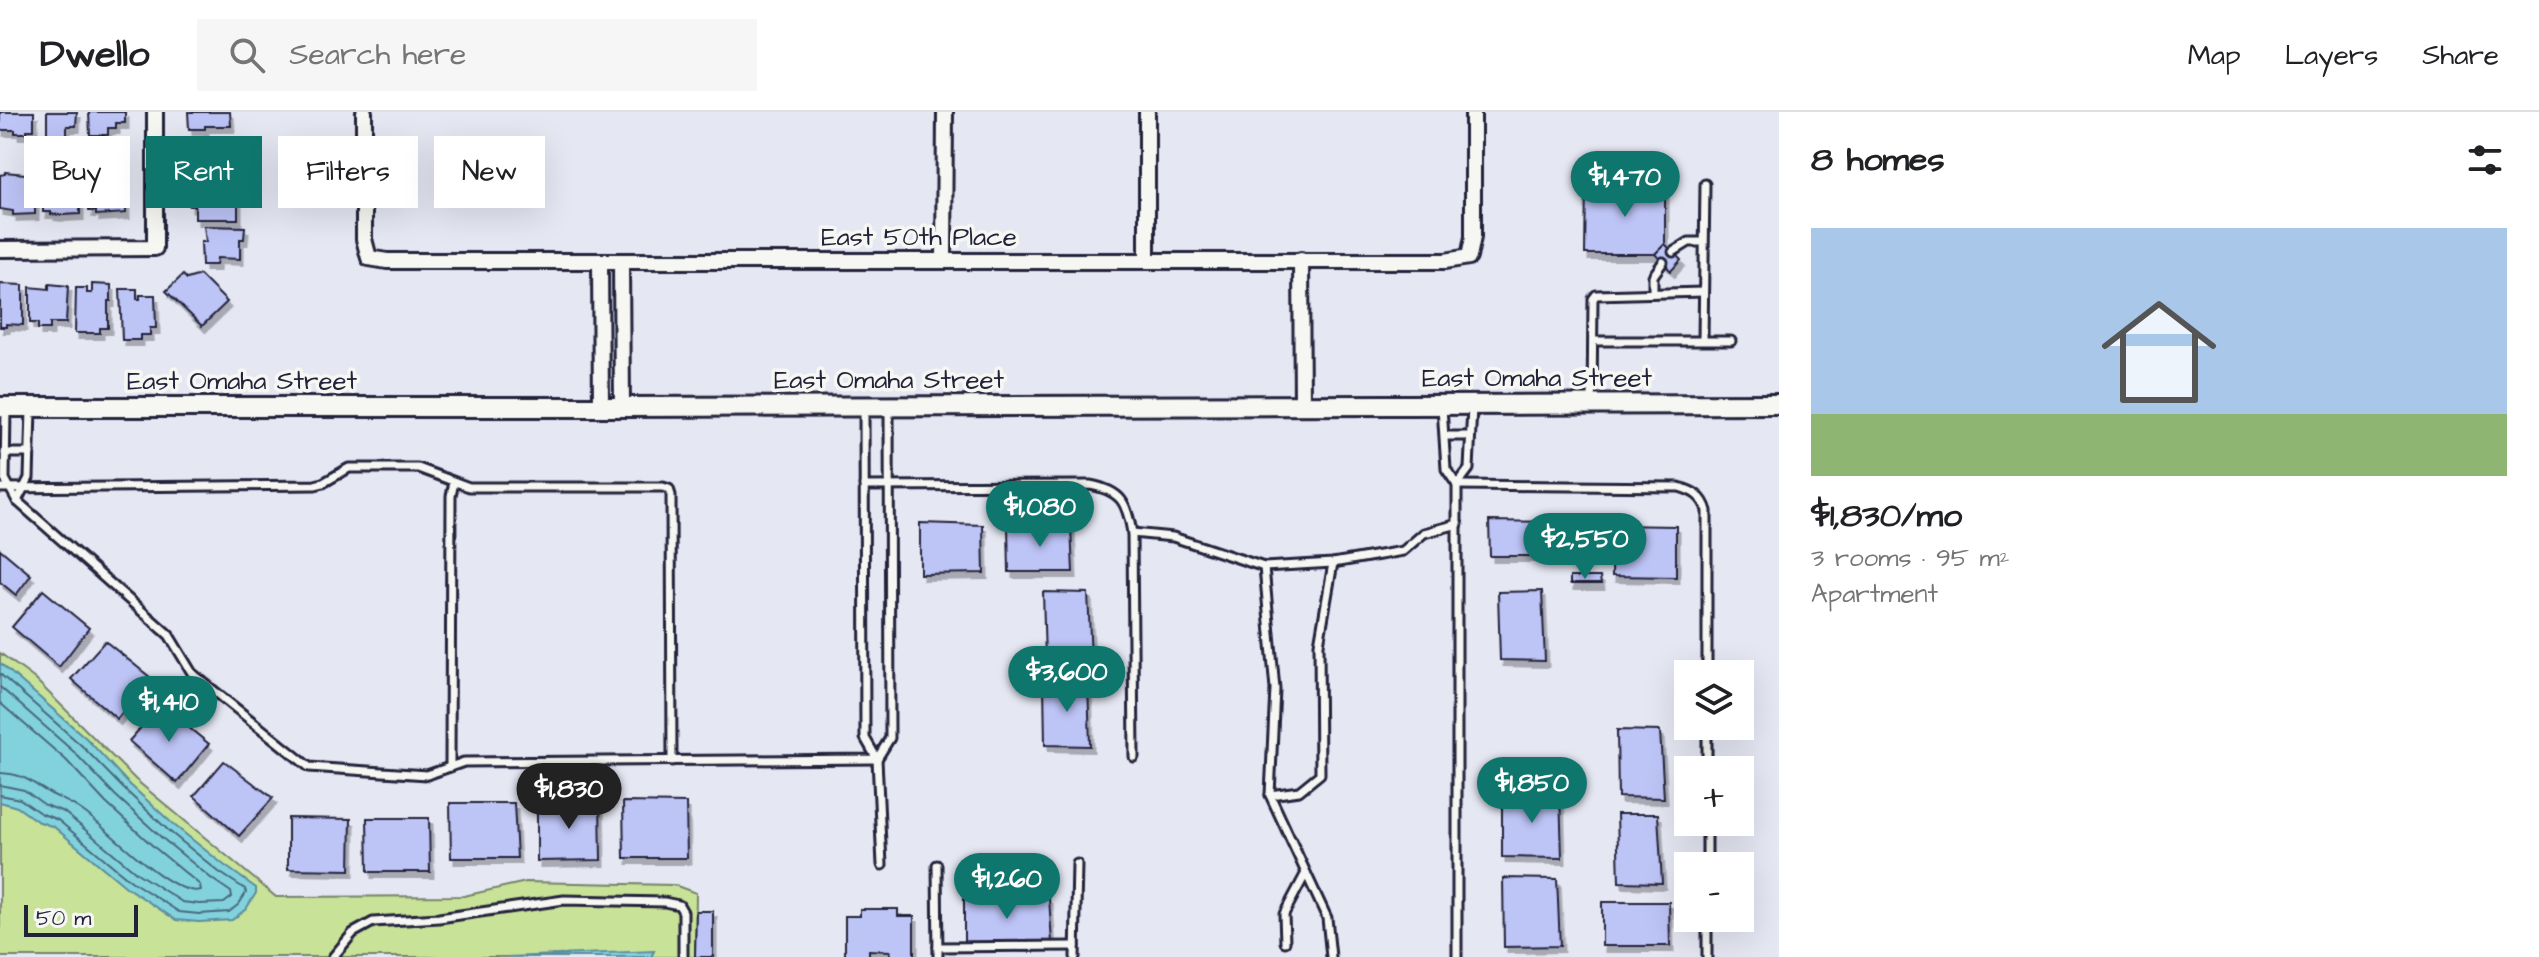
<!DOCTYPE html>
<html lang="en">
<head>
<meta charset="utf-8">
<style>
  :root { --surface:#fff; --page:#f6f6f6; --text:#202124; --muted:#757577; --line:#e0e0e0; --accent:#0f766e }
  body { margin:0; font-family:"Architects Daughter",sans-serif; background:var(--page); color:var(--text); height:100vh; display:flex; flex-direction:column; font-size:30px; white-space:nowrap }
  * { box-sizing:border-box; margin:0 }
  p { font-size:26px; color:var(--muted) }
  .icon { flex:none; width:44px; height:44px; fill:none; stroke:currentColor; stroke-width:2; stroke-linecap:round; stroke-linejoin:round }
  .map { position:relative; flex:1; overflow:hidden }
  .panel { display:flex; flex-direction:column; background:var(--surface); width:760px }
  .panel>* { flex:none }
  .guide { position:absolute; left:24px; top:24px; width:760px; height:72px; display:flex; gap:16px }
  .buttons { position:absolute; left:1674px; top:548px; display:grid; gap:16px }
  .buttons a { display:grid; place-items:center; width:80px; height:80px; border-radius:0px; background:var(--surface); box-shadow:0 8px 32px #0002; font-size:40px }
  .scale { position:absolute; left:24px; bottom:20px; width:114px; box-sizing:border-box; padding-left:8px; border:4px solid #22223b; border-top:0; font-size:22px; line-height:28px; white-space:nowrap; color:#22223b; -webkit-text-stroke:6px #f6f6f2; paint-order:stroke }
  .price { position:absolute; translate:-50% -68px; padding:0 18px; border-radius:28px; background:var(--accent); color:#fff; font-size:26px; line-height:52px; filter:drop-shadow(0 2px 4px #0008) }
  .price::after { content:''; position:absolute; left:50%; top:48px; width:24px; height:18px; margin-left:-12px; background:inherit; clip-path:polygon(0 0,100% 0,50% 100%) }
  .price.current { background:#222; color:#fff }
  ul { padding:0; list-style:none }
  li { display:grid; align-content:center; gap:16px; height:424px; padding:0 32px }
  li span { display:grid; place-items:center; height:248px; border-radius:0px; color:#555 }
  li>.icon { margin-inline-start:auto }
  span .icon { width:144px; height:144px; fill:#fffc; stroke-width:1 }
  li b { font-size:34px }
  h2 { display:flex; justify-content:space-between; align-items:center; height:96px; padding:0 32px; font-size:34px }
  .chip { padding:0 28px; border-radius:0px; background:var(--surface); box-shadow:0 8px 32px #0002; font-size:28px; line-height:72px }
  .chip.current { background:var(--accent); color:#fff }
  header { display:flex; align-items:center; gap:48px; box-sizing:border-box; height:112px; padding:0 40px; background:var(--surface); border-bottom:2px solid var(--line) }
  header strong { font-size:38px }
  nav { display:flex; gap:44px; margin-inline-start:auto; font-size:28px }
  .search { width:560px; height:72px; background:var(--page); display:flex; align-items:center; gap:20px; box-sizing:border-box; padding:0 28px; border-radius:0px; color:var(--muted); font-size:30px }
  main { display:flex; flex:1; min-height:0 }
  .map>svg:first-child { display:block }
</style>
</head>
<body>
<header>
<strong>Dwello</strong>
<div class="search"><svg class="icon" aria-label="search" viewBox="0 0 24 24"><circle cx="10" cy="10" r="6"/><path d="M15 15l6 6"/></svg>Search here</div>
<nav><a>Map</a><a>Layers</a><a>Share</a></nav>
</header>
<main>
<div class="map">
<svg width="1779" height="845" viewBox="0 0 1779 845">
  <defs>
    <filter id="shadow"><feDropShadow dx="3.5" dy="6" stdDeviation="0" flood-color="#0004"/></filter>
  </defs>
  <rect width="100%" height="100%" fill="#e5e7f3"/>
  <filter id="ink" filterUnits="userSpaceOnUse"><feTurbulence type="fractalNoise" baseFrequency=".0125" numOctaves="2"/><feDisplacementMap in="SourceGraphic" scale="16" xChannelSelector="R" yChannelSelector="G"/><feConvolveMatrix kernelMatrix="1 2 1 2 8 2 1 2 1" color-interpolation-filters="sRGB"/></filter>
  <g filter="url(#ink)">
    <!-- green -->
    <path fill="#c8e298" stroke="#75826a" stroke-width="2" d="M0 541 35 567 136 668 276 785 464 784 526 770 674 773 696 781 695 845H0Z"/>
    <!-- water -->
    <g fill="#82d2de" stroke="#5c8c9d" stroke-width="2">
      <path d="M0 551 87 627 127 670 174 713 224 753 256 776V781L246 797 232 808 199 810 176 808 126 775 54 715 37 709 17 695 0 690Z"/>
      <path d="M654 839 651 845H508Z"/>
    </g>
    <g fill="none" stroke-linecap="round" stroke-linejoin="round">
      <!-- shore -->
      <g stroke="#48687c" stroke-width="2">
        <path d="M0 562 81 633 122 675 169 719 219 760 245 777 246 781 239 792 229 800 199 802 179 800 131 769 58 708 40 701 20 687 0 683"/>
        <path d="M0 575 74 640 115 683 162 726 212 767 231 780 232 785 224 791 199 792 182 790 137 761 64 700 45 693 24 678 0 673"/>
        <path d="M0 591 66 648 106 691 154 735 200 773 201 778C174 787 108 717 84 700 74 692 63 688 51 682 31 671 26 662 0 661"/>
      </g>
    </g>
    <!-- building -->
    <g fill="#bdc4f6" stroke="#22223b" stroke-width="2" filter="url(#shadow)">
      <path d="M0 0H34V18H27V21H15V18H0Z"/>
      <path d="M47 0H77L76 14H67V26H47Z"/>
      <path d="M89 0H125V11H116V16H108V23H90Z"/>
      <path d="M188 0H230L231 14H205V17H189Z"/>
      <path d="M188 27H238V63H198V56H194V50H190V43H188Z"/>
      <path d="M95 57H125L126 101 96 103V99H89V83H95Z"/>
      <path d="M5 60 35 63V102L13 103V99L0 97V63L5 62Z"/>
      <path d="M56 64H74V82H80V102L60 103 51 102V100H43V70H56Z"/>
      <path d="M195 71H211V78L231 76V78H238V107H195V94H189V78H195Z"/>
      <path d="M1586 73H1665V132L1655 142H1585Z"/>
      <path d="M204 114 245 115 244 127H240V147L217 146 216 153H202L201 130H206Z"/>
      <path d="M1665 132 1681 148 1671 159 1655 142Z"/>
      <path d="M183 163 187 167 200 163 227 190 202 214 166 179Z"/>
      <path d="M0 172 23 173V213L6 212V215H0Z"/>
      <path d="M49 172 68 174 66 211H50V217H38V211H30V175L49 177Z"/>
      <path d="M92 172 111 173V189H108V216H100V221H75L76 176H87V181H92Z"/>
      <path d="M120 177H137V187H140V183H155L156 216H150V223H140V228H122Z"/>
      <path d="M1489 409 1550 410 1552 444H1490Z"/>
      <path d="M920 411 983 413 984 461 920 462Z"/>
      <path d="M1008 413 1071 415 1073 460H1009Z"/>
      <path d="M1613 413 1676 414V465L1612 464Z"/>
      <path d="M0 437 31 463 16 483 0 470Z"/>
      <path d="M1570 465H1600L1601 472H1570Z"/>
      <path d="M43 478 89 516 59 555 12 515Z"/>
      <path d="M1542 479 1545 549 1500 548 1498 480Z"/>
      <path d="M1043 480 1088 481 1091 547H1045Z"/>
      <path d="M105 529 151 566 117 607 71 567Z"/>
      <path d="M1044 570H1088L1090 634 1045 633Z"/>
      <path d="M161 593 209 632 177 671 129 629Z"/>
      <path d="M1617 618 1660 619 1664 686 1618 685Z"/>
      <path d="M224 649 273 686 239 724 194 684Z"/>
      <path d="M1502 680H1560L1562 746 1502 745Z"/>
      <path d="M537 690H600L601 748 537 749Z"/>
      <path d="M623 690 686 691 687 746H624Z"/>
      <path d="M450 691H514L517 746H451Z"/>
      <path d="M1617 702H1658L1662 771 1619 770Z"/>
      <path d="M288 706 351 707 350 758 288 757Z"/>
      <path d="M367 706H429L430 760H368Z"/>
      <path d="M1503 766 1557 767 1560 834 1504 835Z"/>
      <path d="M964 786H1049L1052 831H964Z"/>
      <path d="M1602 790H1669L1670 834H1602Z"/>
      <path d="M860 797H898V804H914V845H890V839L869 838V845H845V804H860Z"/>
      <path d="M696 799H713V845H695Z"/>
    </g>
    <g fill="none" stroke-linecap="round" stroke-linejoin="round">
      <!-- service casing -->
      <g stroke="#22223b" stroke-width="13">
        <g id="service">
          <path d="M1673 140 1689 130H1703"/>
          <path d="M1653 181V164L1663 150"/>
          <path d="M1703 228 1705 72"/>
          <path d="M1593 229H1731"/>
          <path d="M1592 290 1593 187 1596 183 1703 180"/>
          <path d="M1442 295 1446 357 1457 373V845"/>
          <path d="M6 296 5 367 17 389 169 523 192 561 309 655 427 663 464 650 877 647 890 626 889 296"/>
          <path d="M864 296 865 626 877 647 882 753"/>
          <path d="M1445 324H1470"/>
          <path d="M5 341H30"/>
          <path d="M1457 373 1679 375C1693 379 1703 384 1707 399V562"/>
          <path d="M1457 373 1469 357 1472 295"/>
          <path d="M864 374 1090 373C1122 379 1127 391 1132 421L1134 645"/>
          <path d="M0 376 315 373 323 371 349 356H418L469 375H663L669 377 671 383 672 649"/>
          <path d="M17 389 29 366 31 298"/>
          <path d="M1132 421 1173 425 1264 455 1333 451 1403 439 1424 421 1458 412"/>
          <path d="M1264 455 1275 577 1270 683 1327 806 1331 845"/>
          <path d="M1707 614V658"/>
          <path d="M450 655 451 384 454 370"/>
          <path d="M1270 683 1299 679 1320 662 1319 532 1333 451"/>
          <path d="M1707 710V754"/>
          <path d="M937 753 938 845"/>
          <path d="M1707 806V845"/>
          <path d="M1285 830 1284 802 1306 761"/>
          <path d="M938 835 1075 834"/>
          <path d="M333 845 353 821 373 810 439 806 564 788 664 790 679 793 683 800V845"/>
          <path d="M1075 845 1077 752"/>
        </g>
      </g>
      <!-- minor casing -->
      <g stroke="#22223b" stroke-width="20">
        <g id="minor">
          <path d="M364 0V127L369 146 387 149H1445L1469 145 1473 125V0"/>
          <path d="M1147 0V149"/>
          <path d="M0 137 155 136V0"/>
          <path d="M1301 148 1302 292"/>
          <path d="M621 149 622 295"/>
          <path d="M944 149 945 0"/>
          <path d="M600 150 601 295"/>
        </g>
      </g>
      <!-- tertiary casing -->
      <g stroke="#22223b" stroke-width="24">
        <path id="tertiary" d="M0 295H622L1779 292"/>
      </g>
      <!-- service -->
      <use href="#service" stroke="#f6f6f2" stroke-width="7"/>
      <!-- minor -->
      <use href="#minor" stroke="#f6f6f2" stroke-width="14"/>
      <!-- tertiary -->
      <use href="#tertiary" stroke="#f6f6f2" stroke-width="18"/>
    </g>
  </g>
  <g text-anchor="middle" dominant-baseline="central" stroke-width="7" stroke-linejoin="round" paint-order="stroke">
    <!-- street labels -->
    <g font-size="26" fill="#22223b" stroke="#f6f6f2">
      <text x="919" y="125">East 50th Place</text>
      <text x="1537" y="266">East Omaha Street</text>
      <text x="889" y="268">East Omaha Street</text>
      <text x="242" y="269">East Omaha Street</text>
    </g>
  </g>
</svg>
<div class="buttons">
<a><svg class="icon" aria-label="layers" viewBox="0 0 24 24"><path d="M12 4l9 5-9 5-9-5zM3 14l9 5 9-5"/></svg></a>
<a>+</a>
<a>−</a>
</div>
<div class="scale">50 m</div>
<b class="price" style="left:1625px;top:107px">$1,470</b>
<b class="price" style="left:1040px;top:437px">$1,080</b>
<b class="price" style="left:1585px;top:469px">$2,550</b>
<b class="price" style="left:1067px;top:602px">$3,600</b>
<b class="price" style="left:169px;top:632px">$1,410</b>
<b class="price" style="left:1532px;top:713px">$1,850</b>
<b class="price current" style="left:569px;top:719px">$1,830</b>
<b class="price" style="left:1007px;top:809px">$1,260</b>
<div class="guide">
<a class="chip">Buy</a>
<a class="chip current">Rent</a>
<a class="chip">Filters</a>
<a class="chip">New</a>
</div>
</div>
<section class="panel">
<h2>8 homes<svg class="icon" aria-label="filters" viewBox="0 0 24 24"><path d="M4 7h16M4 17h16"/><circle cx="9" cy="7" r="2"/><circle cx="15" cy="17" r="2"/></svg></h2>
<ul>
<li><span style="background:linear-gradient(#a9c7e8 75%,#8fb573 0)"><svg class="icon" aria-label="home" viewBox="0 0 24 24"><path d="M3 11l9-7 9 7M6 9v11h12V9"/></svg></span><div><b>$1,830/mo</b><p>3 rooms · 95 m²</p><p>Apartment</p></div></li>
</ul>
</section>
</main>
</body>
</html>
